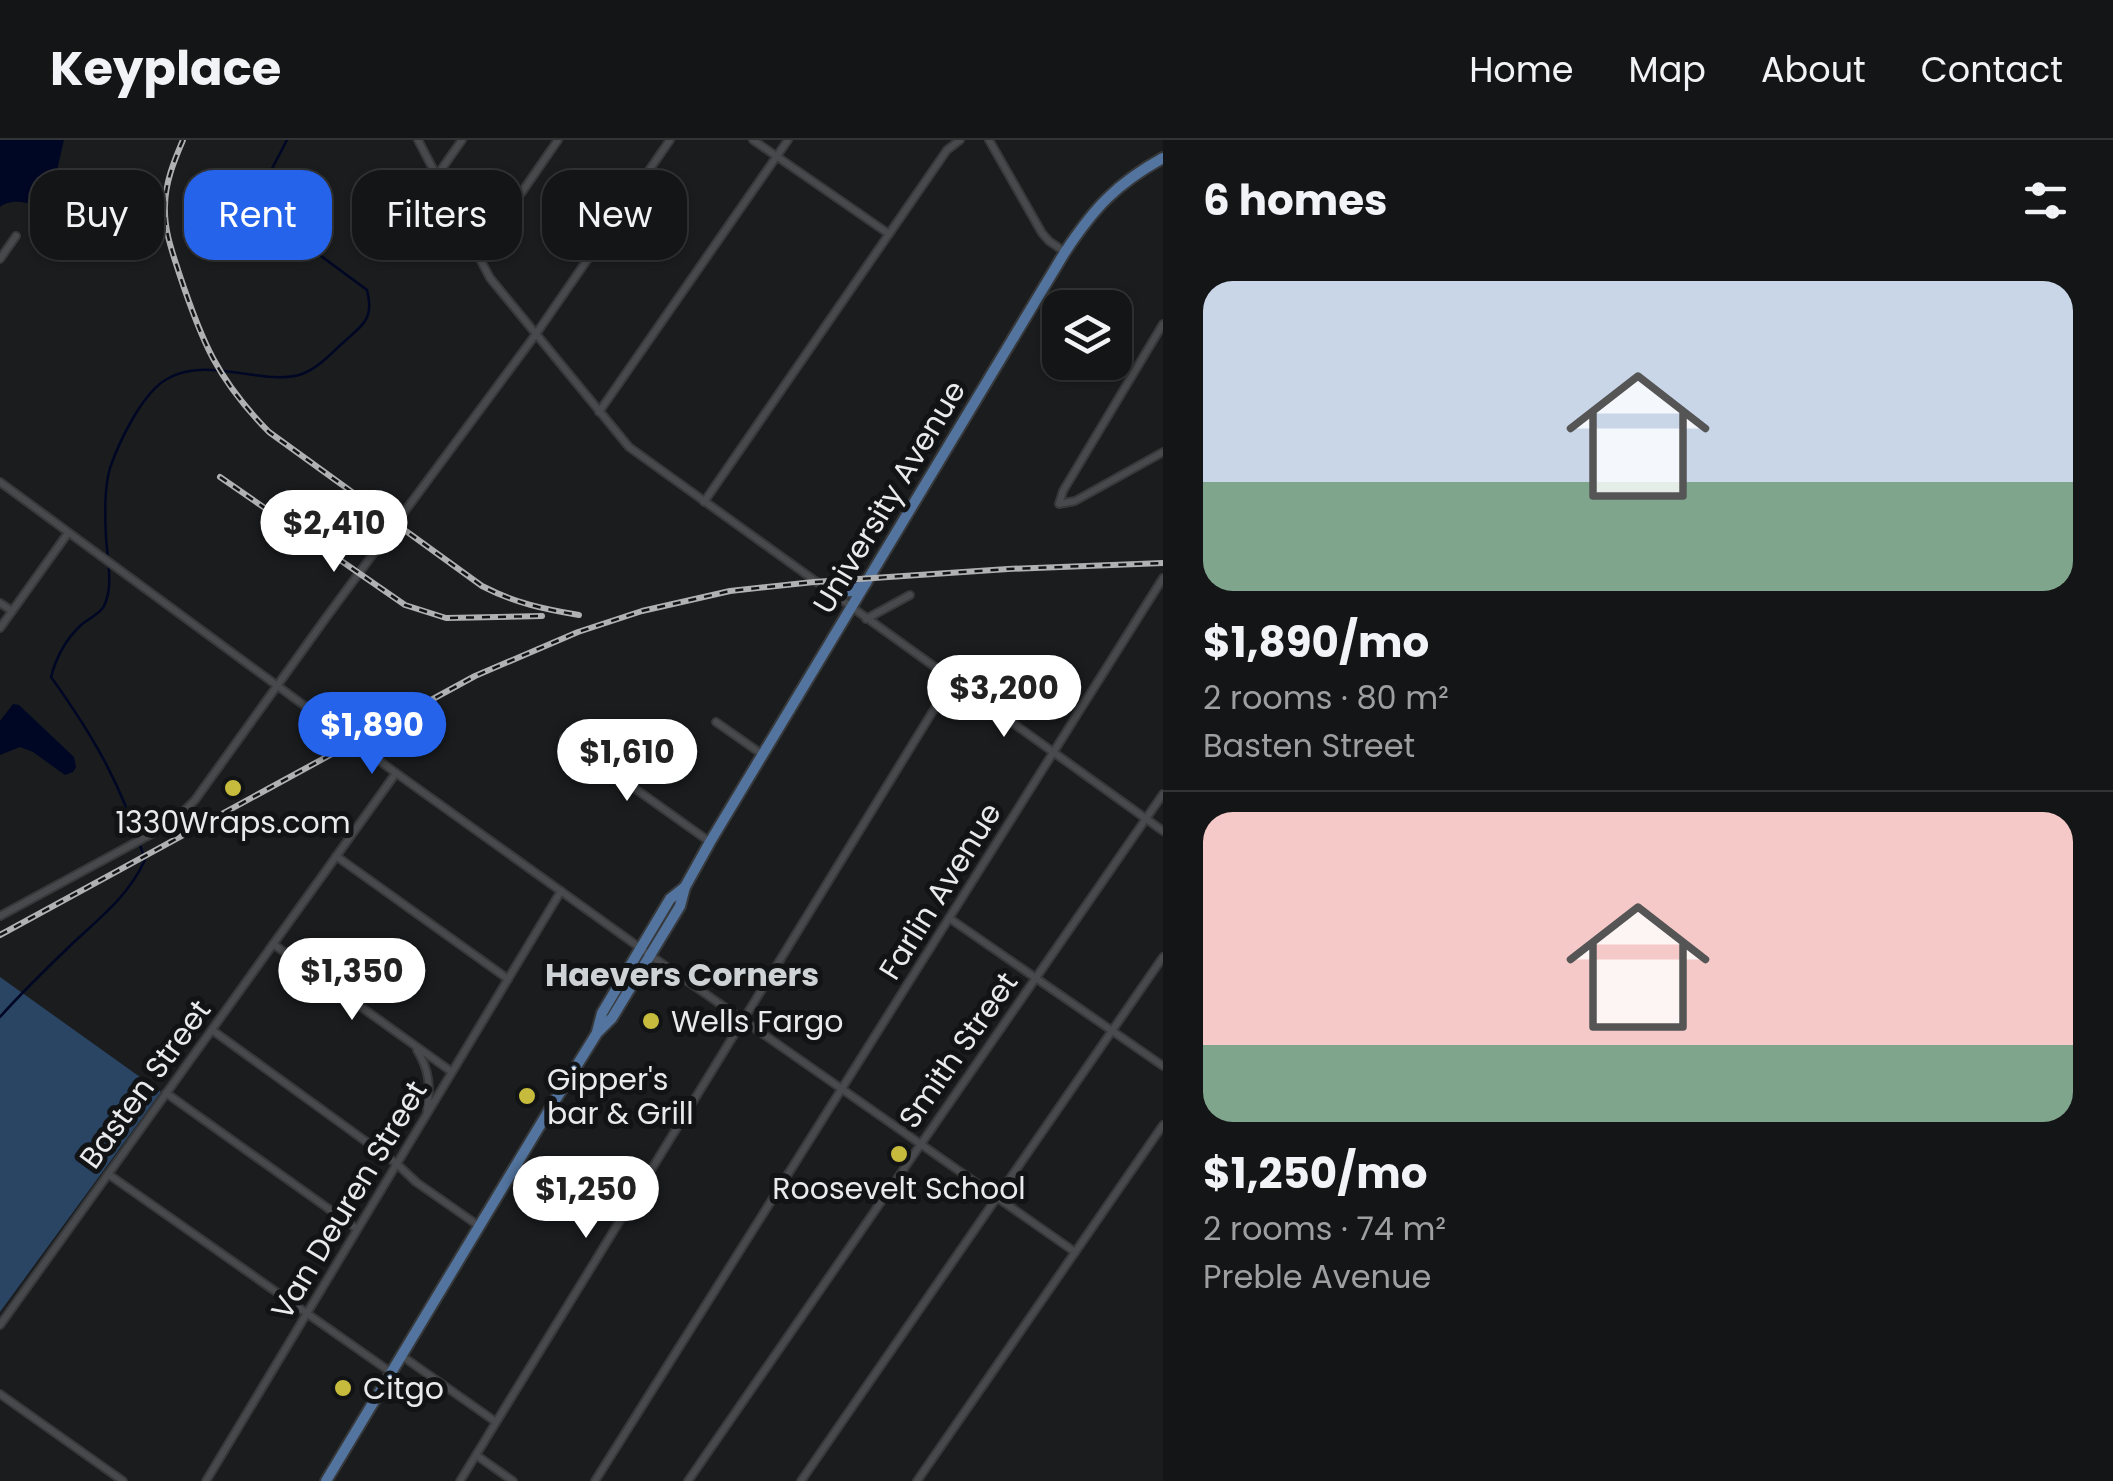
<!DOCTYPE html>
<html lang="en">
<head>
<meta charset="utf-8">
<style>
  :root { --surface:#141516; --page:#212223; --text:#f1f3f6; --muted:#9d9fa1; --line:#333435; --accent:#2563eb }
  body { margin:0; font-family:Poppins,sans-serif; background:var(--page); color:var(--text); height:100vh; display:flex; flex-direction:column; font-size:38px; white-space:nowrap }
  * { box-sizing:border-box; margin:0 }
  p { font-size:32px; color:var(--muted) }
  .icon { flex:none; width:55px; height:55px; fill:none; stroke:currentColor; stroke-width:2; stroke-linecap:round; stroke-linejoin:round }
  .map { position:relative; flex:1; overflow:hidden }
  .sheet { display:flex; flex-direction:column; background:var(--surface); width:950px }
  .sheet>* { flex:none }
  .banner { position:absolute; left:30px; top:30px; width:950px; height:90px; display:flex; gap:20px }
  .controls { position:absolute; left:1042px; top:150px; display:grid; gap:20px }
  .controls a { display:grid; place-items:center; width:90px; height:90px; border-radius:20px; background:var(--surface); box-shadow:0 2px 8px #0004,0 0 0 2px var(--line); font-size:50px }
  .price { position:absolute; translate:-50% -85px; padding:0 22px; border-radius:35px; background:#fff; color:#222; font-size:32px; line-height:65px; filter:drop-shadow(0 2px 5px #0008) }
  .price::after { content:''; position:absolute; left:50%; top:60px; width:30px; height:22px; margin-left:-15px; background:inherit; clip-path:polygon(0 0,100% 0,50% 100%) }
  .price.current { background:var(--accent); color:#fff }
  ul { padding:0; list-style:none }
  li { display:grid; align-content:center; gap:20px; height:530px; padding:0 40px }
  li+li { border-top:2px solid var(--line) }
  li span { display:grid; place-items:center; height:310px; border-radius:30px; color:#555 }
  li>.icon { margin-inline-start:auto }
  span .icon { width:180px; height:180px; fill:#fffc; stroke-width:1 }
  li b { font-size:42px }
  h2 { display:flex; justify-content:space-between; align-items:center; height:120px; padding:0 40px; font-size:42px }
  .tag { padding:0 35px; border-radius:30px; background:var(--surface); box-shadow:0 2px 8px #0004,0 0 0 2px var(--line); font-size:35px; line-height:90px }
  .tag.current { background:var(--accent); color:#fff }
  header { display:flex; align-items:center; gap:60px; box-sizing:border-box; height:140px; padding:0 50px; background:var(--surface); border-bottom:2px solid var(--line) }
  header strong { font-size:48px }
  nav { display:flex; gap:55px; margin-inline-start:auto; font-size:35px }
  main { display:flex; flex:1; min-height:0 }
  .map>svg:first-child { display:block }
</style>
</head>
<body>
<header>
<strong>Keyplace</strong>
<nav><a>Home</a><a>Map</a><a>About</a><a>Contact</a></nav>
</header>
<main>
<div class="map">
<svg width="1163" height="1341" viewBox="0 0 1163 1341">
  <rect width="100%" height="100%" fill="#1a1c1e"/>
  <!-- green -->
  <path fill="#2a4463" d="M0 837 161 952 0 1172Z"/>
  <!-- water -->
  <g fill="#000724">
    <path d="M0 0H64L57 30 31 64C21 61 8 60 0 67Z"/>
    <path d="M13 564 19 565 74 617 76 627 73 632 65 635 33 612 20 607 0 615V581Z"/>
  </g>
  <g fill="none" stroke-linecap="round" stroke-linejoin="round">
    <!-- stream -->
    <path stroke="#000724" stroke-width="2.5" d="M0 877C23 851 48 827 73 803 102 776 128 756 145 720 123 648 95 598 51 537 56 518 66 499 81 485 88 479 100 474 104 466 114 446 107 418 106 397 105 376 104 349 110 328 119 302 142 253 167 239 207 215 265 247 302 234 319 228 332 212 345 201 365 183 374 178 367 150L275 82 259 63 265 42 287 0"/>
    <!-- street casing -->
    <g stroke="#37383a" stroke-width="10">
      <g id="street">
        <path d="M418 0 490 138 629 307 1163 691"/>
        <path d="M753 0 889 94"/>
        <path d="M989 0 1042 93 1049 101 1065 112"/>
        <path d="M436 37 462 0"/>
        <path d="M479 114 558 0"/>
        <path d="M0 119 16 96"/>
        <path d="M1163 184 1063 351 1059 364 1075 361 1163 312"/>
        <path d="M599 272 788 0"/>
        <path d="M0 342 396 633 650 815 1075 1112"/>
        <path d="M704 362 947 10 960 0"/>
        <path d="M0 463 12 471"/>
        <path d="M866 479 910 455"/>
        <path d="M0 488 68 393"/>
        <path d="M716 582 763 615"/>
        <path d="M564 598 710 702"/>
        <path d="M336 716 508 839"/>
        <path d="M0 776 166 686 177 678 195 660 328 475 536 194 670 0"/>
        <path d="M949 778 1163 926"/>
        <path d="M273 804 452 932"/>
        <path d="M212 890 397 1024 416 1042 479 1086"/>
        <path d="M417 910C429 929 431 947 427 970"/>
        <path d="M166 953 357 1089"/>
        <path d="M108 1034 392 1233"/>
        <path d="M0 1185 396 633"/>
        <path d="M402 1216 496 1282"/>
        <path d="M0 1254 123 1341"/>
        <path d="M476 1315 513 1341"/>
        <path d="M206 1341 561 751"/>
        <path d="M460 1341 952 540"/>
        <path d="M595 1341 1163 438"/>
        <path d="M688 1341 1163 654"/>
        <path d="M801 1341 1163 817"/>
        <path d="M917 1341 1163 985"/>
      </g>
    </g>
    <!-- primary casing -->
    <g stroke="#37383a" stroke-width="14">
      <g id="primary">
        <path d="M830 453 852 451 866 443"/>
        <path d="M597 892 602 873 670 759 685 747"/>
        <path d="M326 1341 551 967 597 893 612 878 680 766 685 747 710 702 1065 112C1094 68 1116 44 1163 18"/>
      </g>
    </g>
    <!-- street -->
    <use href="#street" stroke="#47494c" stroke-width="6"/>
    <!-- primary -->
    <use href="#primary" stroke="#52749e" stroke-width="10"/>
    <!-- rail casing -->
    <g stroke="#b0b1b2" stroke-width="6">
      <g id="rail">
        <path d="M183 0C174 21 165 43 165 66 164 90 172 111 179 133 202 202 217 239 269 292L482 446C515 463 543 469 579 475"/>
        <path d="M220 337 405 465 446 478 542 476"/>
        <path d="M0 795 475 536 578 492 642 471 730 451 814 442 1008 429 1163 423"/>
      </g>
    </g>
    <!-- rail -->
    <use href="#rail" stroke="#111315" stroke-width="2.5" stroke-dasharray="8" stroke-linecap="butt"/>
  </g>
  <!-- markers -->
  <g fill="#c6bb3c" stroke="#111315" stroke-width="4">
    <circle cx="233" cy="648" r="10"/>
    <circle cx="651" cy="881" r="10"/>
    <circle cx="527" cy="956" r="10"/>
    <circle cx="899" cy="1014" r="10"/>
    <circle cx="343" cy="1248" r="10"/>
  </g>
  <g text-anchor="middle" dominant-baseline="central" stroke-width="10" stroke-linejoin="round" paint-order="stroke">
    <!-- street labels -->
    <g font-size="30" fill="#e9eaeb" stroke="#111315">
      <text transform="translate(889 357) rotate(-59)">University Avenue</text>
      <text transform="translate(940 751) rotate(-58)">Farlin Avenue</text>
      <text transform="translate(958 910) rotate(-55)">Smith Street</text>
      <text transform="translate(145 944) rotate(-54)">Basten Street</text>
      <text transform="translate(349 1060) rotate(-59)">Van Deuren Street</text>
    </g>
    <!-- poi labels -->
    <g font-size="30" fill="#e9eaeb" stroke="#111315" text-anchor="start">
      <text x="233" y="682" text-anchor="middle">1330Wraps.com</text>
      <text x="671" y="881">Wells Fargo</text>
      <text x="547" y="939">Gipper's<tspan x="547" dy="34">bar &amp; Grill</tspan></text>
      <text x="899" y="1048" text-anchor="middle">Roosevelt School</text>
      <text x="363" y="1248">Citgo</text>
    </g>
    <!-- neighbourhood labels -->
    <g font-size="32" font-weight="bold" fill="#cfd2d5" stroke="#111315">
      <text x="682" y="834">Haevers Corners</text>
    </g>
  </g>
</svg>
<div class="controls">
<a><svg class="icon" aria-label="layers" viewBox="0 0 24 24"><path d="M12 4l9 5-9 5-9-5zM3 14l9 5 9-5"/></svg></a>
</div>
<b class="price" style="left:334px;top:435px">$2,410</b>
<b class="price" style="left:1004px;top:600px">$3,200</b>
<b class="price current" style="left:372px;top:637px">$1,890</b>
<b class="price" style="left:627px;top:664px">$1,610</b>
<b class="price" style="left:352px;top:883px">$1,350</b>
<b class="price" style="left:586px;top:1101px">$1,250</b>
<div class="banner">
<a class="tag">Buy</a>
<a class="tag current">Rent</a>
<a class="tag">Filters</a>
<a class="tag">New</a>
</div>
</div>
<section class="sheet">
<h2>6 homes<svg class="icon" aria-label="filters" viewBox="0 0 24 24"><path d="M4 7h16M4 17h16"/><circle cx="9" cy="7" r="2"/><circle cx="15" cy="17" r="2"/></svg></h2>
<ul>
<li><span style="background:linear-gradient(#c9d6e8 65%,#7fa58c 0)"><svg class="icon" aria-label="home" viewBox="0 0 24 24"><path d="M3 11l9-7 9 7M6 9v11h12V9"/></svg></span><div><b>$1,890/mo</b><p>2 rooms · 80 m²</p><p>Basten Street</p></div></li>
<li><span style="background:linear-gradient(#f6c9c9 75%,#7fa58c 0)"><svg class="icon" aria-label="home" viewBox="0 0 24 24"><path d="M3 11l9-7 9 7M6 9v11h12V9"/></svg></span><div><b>$1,250/mo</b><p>2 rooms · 74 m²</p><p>Preble Avenue</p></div></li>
</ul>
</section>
</main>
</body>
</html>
